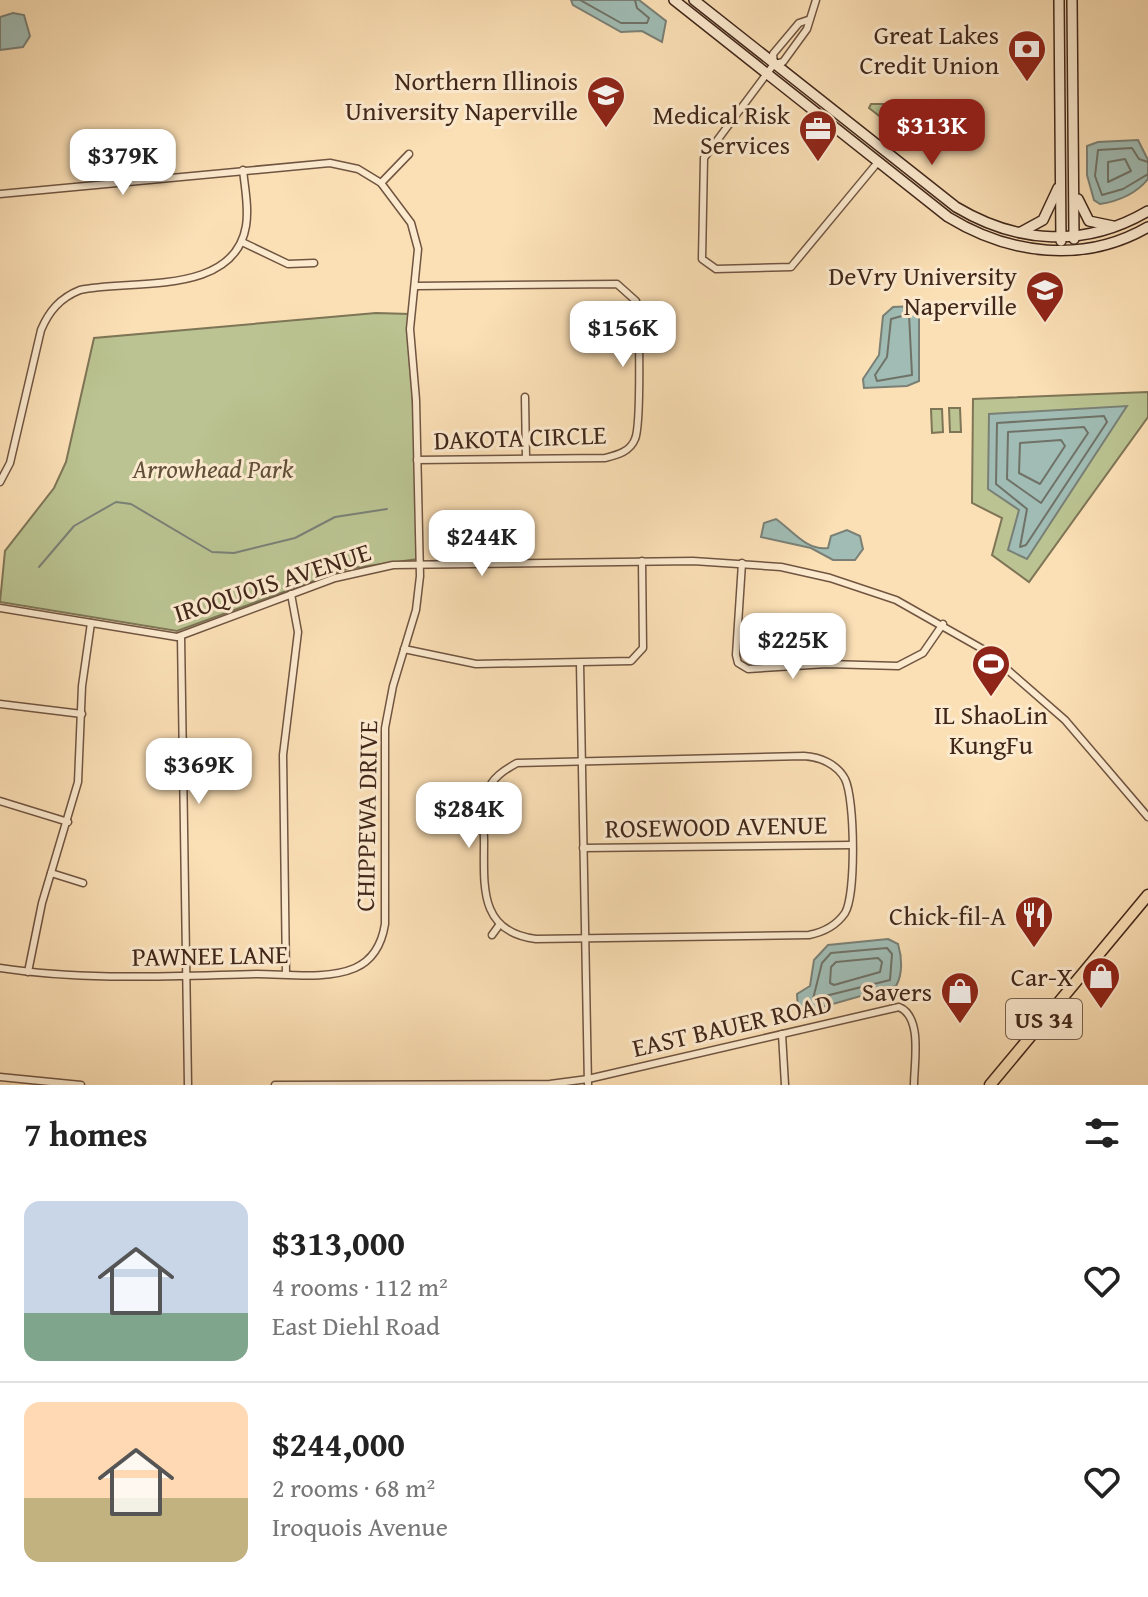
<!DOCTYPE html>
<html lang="en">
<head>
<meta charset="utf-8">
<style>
  :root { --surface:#fff; --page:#f6f6f6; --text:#222; --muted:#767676; --line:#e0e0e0; --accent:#8f2418 }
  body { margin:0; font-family:"Gentium Book Plus",serif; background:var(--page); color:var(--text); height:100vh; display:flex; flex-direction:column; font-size:30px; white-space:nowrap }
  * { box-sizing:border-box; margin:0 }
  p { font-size:26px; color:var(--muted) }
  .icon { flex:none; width:44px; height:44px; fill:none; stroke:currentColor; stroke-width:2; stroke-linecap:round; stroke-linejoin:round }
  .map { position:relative; height:1085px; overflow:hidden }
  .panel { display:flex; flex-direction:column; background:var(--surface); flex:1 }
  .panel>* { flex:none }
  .price { position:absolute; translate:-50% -68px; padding:0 18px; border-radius:16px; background:#fff; color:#222; font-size:26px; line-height:52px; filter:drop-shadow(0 2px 4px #0008) }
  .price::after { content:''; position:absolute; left:50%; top:48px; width:24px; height:18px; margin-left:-12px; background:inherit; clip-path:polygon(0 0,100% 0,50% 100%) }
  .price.selected { background:var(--accent); color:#fff }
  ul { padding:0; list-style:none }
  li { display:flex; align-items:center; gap:24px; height:200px; padding:0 24px }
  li+li { border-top:2px solid var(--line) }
  li span { display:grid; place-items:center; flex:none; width:224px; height:160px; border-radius:16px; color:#555 }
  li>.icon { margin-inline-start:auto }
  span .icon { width:96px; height:96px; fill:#fffc; stroke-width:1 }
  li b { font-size:34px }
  h2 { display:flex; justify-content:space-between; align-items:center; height:96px; padding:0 24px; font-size:34px }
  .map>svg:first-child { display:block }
</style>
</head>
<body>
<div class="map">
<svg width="1148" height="1085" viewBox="0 0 1148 1085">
  <rect width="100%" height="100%" fill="#fbdfb5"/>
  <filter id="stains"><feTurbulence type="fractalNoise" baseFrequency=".0025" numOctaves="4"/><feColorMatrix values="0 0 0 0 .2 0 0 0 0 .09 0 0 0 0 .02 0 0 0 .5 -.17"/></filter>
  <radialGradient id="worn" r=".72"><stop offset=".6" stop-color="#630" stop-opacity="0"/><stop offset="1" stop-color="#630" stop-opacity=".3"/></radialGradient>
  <!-- green -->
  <g fill="#bac391" stroke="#7e7556" stroke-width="2">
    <path d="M871 104H892L906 115 907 121 896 129 869 108Z"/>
    <path d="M376 313 410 314 418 559 347 569 177 631 0 602 5 551 54 488 66 462 94 338Z"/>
    <path d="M1148 392V417L1029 582 992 555 1002 518 972 503 973 399Z"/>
    <path d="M949 408H960L961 432H950Z"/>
    <path d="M931 409H942L943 432 932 433Z"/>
  </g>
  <!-- water -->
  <g fill="#a0bcb4" stroke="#7a8076" stroke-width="2">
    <path d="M571 0H639L666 21 662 42 642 31 621 32 573 5Z"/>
    <path d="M13 13 24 15 30 36 23 47 0 50V17Z"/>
    <path d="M1138 140 1148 160V179C1136 194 1119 201 1100 204L1094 200 1087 175V146L1098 142Z"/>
    <path d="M915 306 919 311V381L907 386 864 388 863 379 879 355 883 316 893 307Z"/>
    <path d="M1127 406 1027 559 1008 550 1019 510 988 489 989 414Z"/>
    <path d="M776 519C792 530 806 551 828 548L831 536 847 530 860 536 863 549 855 560H833L811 548 761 537 764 523Z"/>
    <path d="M888 939 898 944C902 957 903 974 896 986L805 1012 798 1010 797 994 810 986 814 960 828 945Z"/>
  </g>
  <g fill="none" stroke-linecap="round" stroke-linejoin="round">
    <!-- shore -->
    <g stroke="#707267" stroke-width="2">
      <path d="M580 0 621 23H647L649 18 637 8 635 0"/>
      <path d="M1125 159 1131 171 1108 182V162Z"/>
      <path d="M1148 162 1139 159 1132 148 1098 150 1095 176 1102 195 1123 189 1148 174"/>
      <path d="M909 314 912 375 877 381 875 375 887 357 891 319Z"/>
      <path d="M1104 416 1107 422 1026 545 1020 547 1027 509 996 484 997 423Z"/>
      <path d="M1084 427 1088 433 1041 503 1007 479 1008 432Z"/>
      <path d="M1061 440 1065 446 1040 484 1019 473 1020 443Z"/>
      <path d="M887 948 892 954 890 980 813 999 822 963 831 953Z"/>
      <path d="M878 958 882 962 880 972 834 985 830 983 831 967 836 962Z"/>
    </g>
    <!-- stream -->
    <path stroke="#7a8076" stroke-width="2" d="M39 567 74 526 116 502 131 504 212 552 234 553 295 538 335 517 387 509"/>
    <!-- street casing -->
    <g stroke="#705541" stroke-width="9">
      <g id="street">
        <path d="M816 0 807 29 783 62 774 64 704 158 702 259 716 269 791 267 878 162"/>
        <path d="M774 64 773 54 799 23 808 20"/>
        <path d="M381 183 409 154"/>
        <path d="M0 194 330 163 358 169 381 183 411 223 418 249 410 329 416 400 420 576 416 610 393 686 385 728V924C382 943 373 960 355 968 327 980 287 974 257 974 171 976 85 981 0 968"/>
        <path d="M242 242 288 264 314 263"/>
        <path d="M416 286 617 284 636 301C640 315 641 426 635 439 630 452 617 455 605 458L417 460"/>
        <path d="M525 397 526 458"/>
        <path d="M0 482 10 463 41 330C49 311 60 298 80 290 131 279 234 297 246 226 249 208 245 189 243 170"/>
        <path d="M742 563 736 655 738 663 748 669 827 664 898 666 923 653 943 624"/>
        <path d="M0 608 177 637 335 578 393 565 693 561 781 567 830 578 896 600 986 651 1065 720 1148 817"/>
        <path d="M181 636 188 1085"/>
        <path d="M404 649 476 664 631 661 643 648 642 561"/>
        <path d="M580 663 588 1085"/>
        <path d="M0 704 82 714"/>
        <path d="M804 756C820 757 837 764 845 779 855 799 856 895 845 913 836 926 824 932 809 935L536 939C479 932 484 887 484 842 484 826 481 808 487 792 492 778 504 770 517 763Z"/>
        <path d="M0 801 68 822"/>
        <path d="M583 848 851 845"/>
        <path d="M51 873 83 883"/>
        <path d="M492 935 500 924"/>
        <path d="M28 972 42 903 78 782 82 686 91 623"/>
        <path d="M286 974 283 755 298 632 291 594"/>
        <path d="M782 1034 785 1085"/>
        <path d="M0 1077 81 1085"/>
        <path d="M275 1085 550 1084 588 1079 899 1007C923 1017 914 1063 914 1085"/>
      </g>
    </g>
    <!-- secondary casing -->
    <g stroke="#41271a" stroke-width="12">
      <g id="secondary">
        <path d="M674 0 948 217C1010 255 1084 264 1148 227"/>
        <path d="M694 0 956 207C1018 244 1085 248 1148 211"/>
        <path d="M1059 0 1061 241"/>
        <path d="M1072 0 1074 239"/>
        <path d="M1078 199 1089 221 1113 226"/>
        <path d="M1021 232 1043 220 1058 188"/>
      </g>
    </g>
    <!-- primary casing -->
    <g stroke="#41271a" stroke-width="13">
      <path id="primary" d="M990 1085 1148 895"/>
    </g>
    <!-- street -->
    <use href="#street" stroke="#fceacf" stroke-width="6"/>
    <!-- secondary -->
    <use href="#secondary" stroke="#fceacf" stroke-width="9"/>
    <!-- primary -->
    <use href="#primary" stroke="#fbdfb5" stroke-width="10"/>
  </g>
  <!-- icons -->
  <defs>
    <g id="bank-pin" transform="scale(2)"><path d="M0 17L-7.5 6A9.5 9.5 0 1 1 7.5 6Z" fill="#8f2418" stroke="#fceacf"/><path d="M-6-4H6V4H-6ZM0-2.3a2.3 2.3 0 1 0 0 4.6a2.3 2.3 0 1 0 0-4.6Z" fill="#fff"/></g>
    <g id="university-pin" transform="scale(2)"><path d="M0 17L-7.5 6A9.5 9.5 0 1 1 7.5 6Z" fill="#8f2418" stroke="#fceacf"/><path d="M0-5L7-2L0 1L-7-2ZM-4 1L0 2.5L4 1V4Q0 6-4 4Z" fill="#fff"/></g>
    <g id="office-pin" transform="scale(2)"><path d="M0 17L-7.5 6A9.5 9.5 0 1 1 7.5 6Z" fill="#8f2418" stroke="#fceacf"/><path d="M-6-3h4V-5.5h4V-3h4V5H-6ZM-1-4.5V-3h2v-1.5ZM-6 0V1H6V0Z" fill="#fff"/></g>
    <g id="stadium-pin" transform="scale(2)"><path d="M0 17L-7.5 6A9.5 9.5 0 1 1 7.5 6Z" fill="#8f2418" stroke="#fceacf"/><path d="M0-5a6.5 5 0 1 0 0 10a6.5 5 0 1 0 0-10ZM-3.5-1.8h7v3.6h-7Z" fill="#fff"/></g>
    <g id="restaurant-pin" transform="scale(2)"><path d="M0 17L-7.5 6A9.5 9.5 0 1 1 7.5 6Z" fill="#8f2418" stroke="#fceacf"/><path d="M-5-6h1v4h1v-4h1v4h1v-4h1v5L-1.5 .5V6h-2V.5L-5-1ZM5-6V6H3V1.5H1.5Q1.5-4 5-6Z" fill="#fff"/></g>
    <g id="shop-pin" transform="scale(2)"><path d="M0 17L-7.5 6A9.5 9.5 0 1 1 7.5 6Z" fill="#8f2418" stroke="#fceacf"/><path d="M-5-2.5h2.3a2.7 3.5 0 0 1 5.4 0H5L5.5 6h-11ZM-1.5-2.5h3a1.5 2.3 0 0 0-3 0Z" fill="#fff"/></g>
  </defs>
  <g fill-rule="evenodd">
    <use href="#bank-pin" x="1027" y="49"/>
    <use href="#university-pin" x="606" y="95"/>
    <use href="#office-pin" x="818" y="129"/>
    <use href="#university-pin" x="1045" y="290"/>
    <use href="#stadium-pin" x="991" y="664"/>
    <use href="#restaurant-pin" x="1034" y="915"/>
    <use href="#shop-pin" x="1101" y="976"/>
    <use href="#shop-pin" x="960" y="991"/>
  </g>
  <g text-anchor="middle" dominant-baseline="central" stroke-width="6" stroke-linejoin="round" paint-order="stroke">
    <!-- shield labels -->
    <rect fill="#fceacf" stroke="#796250" stroke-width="2" x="1006" y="999" width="76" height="40" rx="6"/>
    <g font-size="24" font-weight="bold" fill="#41271a">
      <text x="1044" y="1019">US 34</text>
    </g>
    <!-- poi labels -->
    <g font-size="26" fill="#41271a" stroke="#fceacf" text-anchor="end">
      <text x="999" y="34">Great Lakes<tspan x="999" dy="30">Credit Union</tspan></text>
      <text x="578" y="80">Northern Illinois<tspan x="578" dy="30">University Naperville</tspan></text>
      <text x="790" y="114">Medical Risk<tspan x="790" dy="30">Services</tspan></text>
      <text x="1017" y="275">DeVry University<tspan x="1017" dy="30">Naperville</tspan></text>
      <text x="991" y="714" text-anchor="middle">IL ShaoLin<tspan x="991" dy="30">KungFu</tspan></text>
      <text x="1006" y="915">Chick-fil-A</text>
      <text x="1073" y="976">Car-X</text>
      <text x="932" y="991">Savers</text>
    </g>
    <!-- street labels -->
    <g font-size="26" fill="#41271a" stroke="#fceacf">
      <text transform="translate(520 437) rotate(-2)">DAKOTA CIRCLE</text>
      <text transform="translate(272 582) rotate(-18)">IROQUOIS AVENUE</text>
      <text transform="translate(366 816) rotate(-89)">CHIPPEWA DRIVE</text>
      <text transform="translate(716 826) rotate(-1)">ROSEWOOD AVENUE</text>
      <text transform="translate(210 955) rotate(-1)">PAWNEE LANE</text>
      <text transform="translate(732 1025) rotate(-13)">EAST BAUER ROAD</text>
    </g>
    <!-- park labels -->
    <g font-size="26" font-style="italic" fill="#5f4e38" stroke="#fceacf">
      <text x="213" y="468">Arrowhead Park</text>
    </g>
  </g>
  <rect width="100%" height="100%" filter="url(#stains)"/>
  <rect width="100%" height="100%" fill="url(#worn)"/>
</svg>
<b class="price selected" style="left:932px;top:167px">$313K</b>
<b class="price" style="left:123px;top:197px">$379K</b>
<b class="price" style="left:623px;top:369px">$156K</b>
<b class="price" style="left:482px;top:578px">$244K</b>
<b class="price" style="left:793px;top:681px">$225K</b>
<b class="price" style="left:199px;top:806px">$369K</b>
<b class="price" style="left:469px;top:850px">$284K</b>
</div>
<section class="panel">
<h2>7 homes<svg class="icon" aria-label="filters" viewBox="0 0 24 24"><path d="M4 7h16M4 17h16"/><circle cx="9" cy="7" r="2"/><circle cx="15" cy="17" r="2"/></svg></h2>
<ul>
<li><span style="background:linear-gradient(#c9d6e8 70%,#7fa58c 0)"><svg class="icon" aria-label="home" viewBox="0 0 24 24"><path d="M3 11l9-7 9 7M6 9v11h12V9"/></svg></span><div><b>$313,000</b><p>4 rooms · 112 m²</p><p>East Diehl Road</p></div><svg class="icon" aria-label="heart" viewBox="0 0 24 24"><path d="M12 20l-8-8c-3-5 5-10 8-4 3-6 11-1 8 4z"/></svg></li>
<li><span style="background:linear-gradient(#ffd9b3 60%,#c2b280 0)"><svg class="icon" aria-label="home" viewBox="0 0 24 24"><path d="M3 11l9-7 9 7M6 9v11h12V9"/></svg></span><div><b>$244,000</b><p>2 rooms · 68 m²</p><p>Iroquois Avenue</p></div><svg class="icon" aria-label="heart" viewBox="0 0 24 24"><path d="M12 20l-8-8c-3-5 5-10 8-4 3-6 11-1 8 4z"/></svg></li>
</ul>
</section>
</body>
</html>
